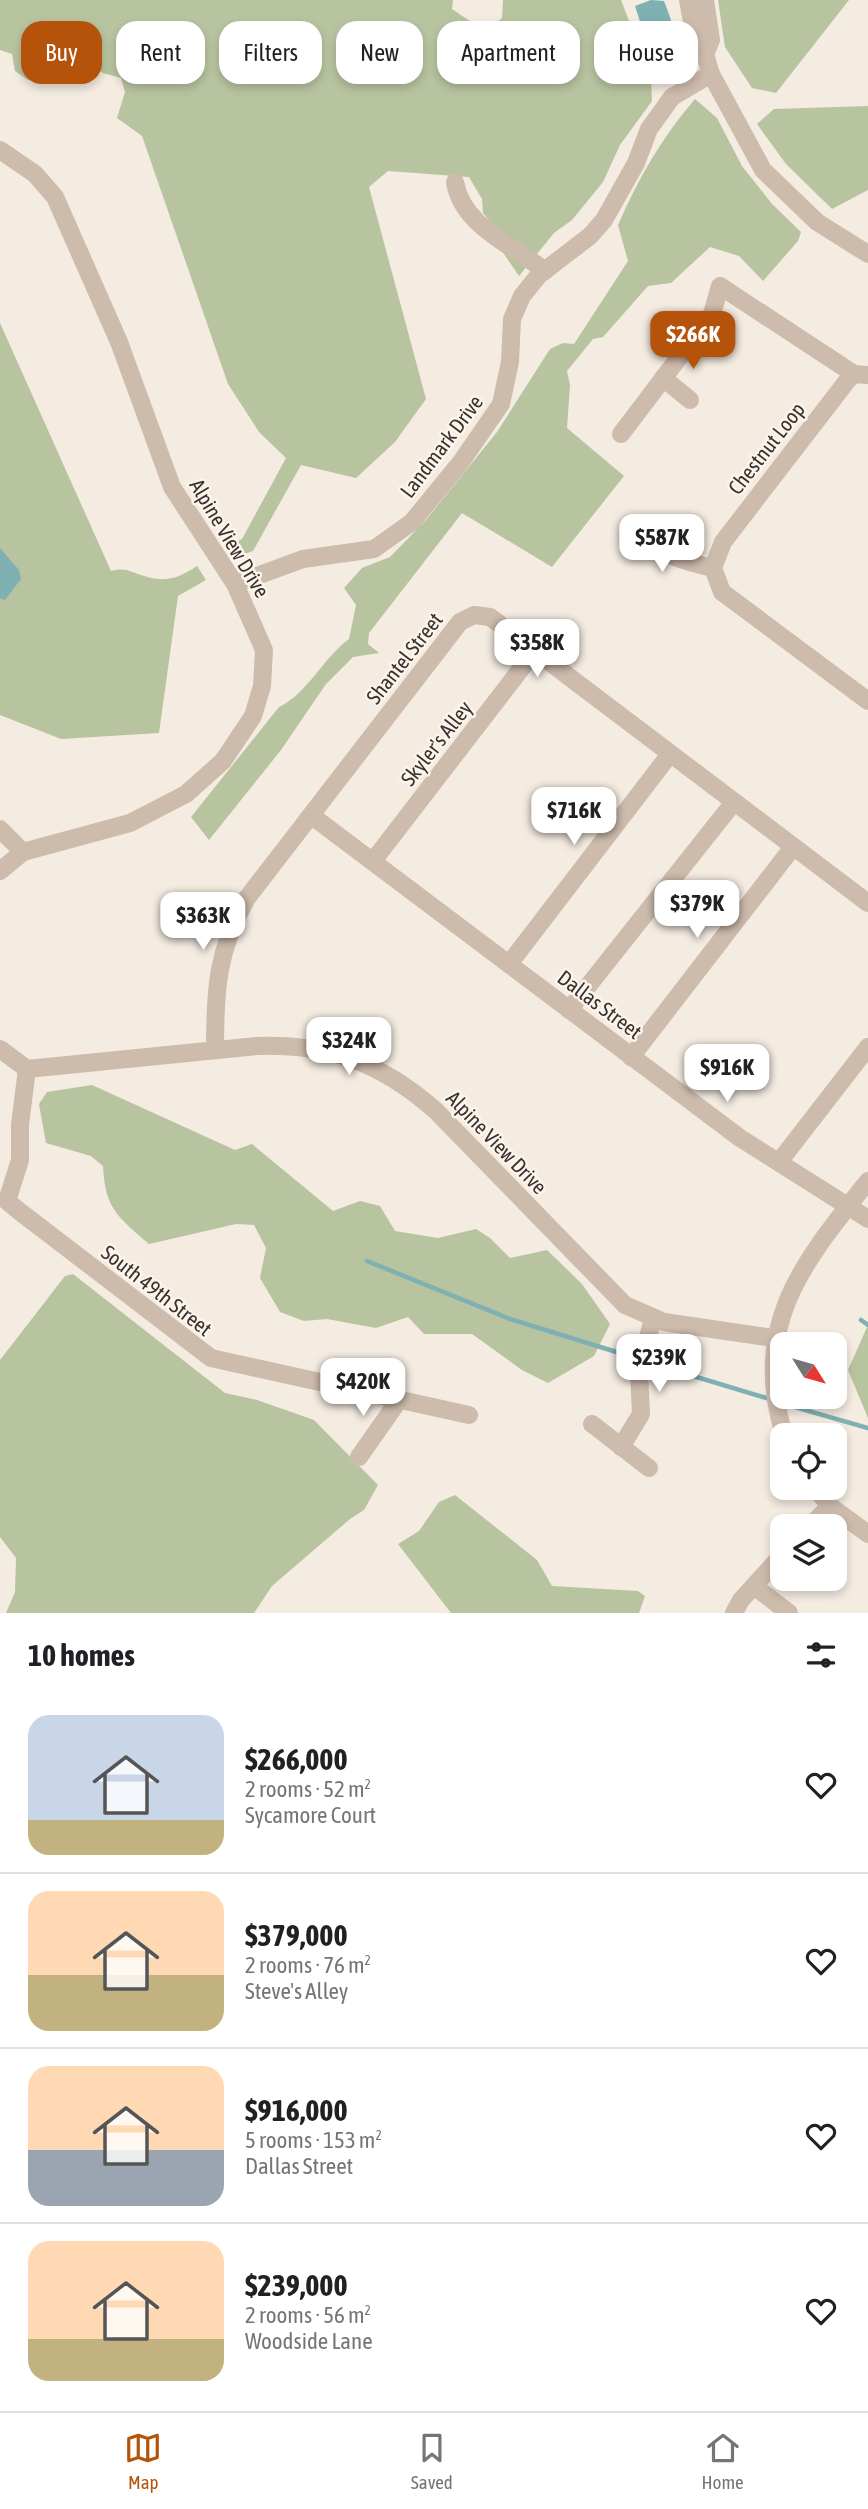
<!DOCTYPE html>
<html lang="en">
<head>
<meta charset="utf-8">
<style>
  :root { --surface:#fff; --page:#f6f6f6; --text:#202124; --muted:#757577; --line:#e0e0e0; --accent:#b45309 }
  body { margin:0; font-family:"Asap Condensed",sans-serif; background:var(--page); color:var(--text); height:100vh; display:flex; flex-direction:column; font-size:26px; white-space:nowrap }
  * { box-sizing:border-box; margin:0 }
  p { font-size:23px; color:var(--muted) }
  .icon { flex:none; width:38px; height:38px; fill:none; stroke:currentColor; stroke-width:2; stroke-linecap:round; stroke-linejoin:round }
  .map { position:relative; height:1613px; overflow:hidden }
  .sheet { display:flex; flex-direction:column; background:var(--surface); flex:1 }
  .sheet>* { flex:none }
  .top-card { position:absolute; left:21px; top:21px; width:826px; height:63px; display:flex; gap:14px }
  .needle { width:46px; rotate:127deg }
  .buttons { position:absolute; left:770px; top:1332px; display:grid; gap:14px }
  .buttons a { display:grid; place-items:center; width:77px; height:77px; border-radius:14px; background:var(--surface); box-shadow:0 4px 10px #0003; font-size:35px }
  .price { position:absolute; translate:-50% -60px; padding:0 16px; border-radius:14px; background:#fff; color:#222; font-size:23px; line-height:46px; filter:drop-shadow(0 2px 4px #0008) }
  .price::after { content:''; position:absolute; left:50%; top:42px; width:21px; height:16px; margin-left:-10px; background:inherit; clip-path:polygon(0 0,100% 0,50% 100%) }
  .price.current { background:var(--accent); color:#fff }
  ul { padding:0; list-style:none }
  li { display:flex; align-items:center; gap:21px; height:175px; padding:0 28px }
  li+li { border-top:2px solid var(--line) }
  li span { display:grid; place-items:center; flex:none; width:196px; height:140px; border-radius:21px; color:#555 }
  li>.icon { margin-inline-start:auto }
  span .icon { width:84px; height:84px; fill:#fffc; stroke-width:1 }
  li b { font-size:30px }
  h2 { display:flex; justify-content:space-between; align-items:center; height:84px; padding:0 28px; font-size:30px }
  .tag { padding:0 24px; border-radius:21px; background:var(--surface); box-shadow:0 4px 10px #0003; font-size:24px; line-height:63px }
  .tag.current { background:var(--accent); color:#fff }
  .tab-bar { display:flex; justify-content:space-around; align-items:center; height:98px; border-top:2px solid var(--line); background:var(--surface); font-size:19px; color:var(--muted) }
  .tab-bar a { display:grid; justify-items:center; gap:4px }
  .tab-bar .current { color:var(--accent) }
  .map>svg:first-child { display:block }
</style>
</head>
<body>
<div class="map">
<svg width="868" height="1613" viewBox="0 0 868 1613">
  <rect width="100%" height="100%" fill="#f4ebe1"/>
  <!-- green -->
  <g fill="#b8c4a0">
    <path d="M0 0H453L452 9 486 32 502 18 503 0H621L651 79 652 101 620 145 603 182 572 220 554 233 519 276 498 245 488 219 483 213 482 199 469 177 388 171 369 187 426 399 395 442 356 478 301 465 253 551 236 557 228 547 242 539 286 458 259 432 228 384 142 136 117 118 125 92 121 78 103 73 78 56 58 82 28 80 15 71 12 54 0 50Z"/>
    <path d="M718 0H849L776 93 752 88 725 47Z"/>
    <path d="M695 99 717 118 742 166 772 204 801 232 798 241 763 281 739 256 710 247 671 283 648 286 603 337 593 339 567 371 570 385 567 428 624 476 552 567 462 513 369 633 368 644 379 653 353 657 326 684 281 750 209 840 191 817 279 707C308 693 323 658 349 639L356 605 344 588 362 568 390 557 426 520 497 432 550 349 563 343 574 344 628 261 618 225C638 179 662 137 695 99Z"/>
    <path d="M868 106V190L832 209 786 164 757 124 774 109Z"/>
    <path d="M0 323 111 571C126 567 130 572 144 576 166 583 179 578 197 566L206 580 178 596 159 733 61 739 0 715Z"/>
    <path d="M92 1085 235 1150 252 1144 333 1211 360 1201 380 1206 395 1231 438 1238 476 1229 490 1238 510 1258 547 1250 582 1284 610 1324 594 1356 548 1383 522 1370 472 1334H424L408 1317 376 1328 327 1319 304 1321 280 1312 260 1278 266 1248 254 1225 236 1224 149 1244C118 1217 105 1209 103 1166L91 1156 46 1143 39 1104 47 1092Z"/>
    <path d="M73 1274 225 1393 257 1400 314 1420 378 1485 364 1510 350 1519 272 1586 254 1613H6L15 1592 16 1558 0 1537V1360L65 1276Z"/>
    <path d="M868 1325V1418L848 1370Z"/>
    <path d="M455 1495 537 1560 552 1586 638 1591 645 1596 639 1613H451L398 1544 419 1531 439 1502Z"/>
  </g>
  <!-- water -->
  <g fill="#7fb0b2">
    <path d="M651 0 664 1C672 22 683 45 657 57L647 43 635 6Z"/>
    <path d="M0 548 19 570 21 579 5 600 0 598Z"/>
  </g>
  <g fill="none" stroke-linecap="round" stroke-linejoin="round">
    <!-- stream -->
    <g stroke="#7fb0b2" stroke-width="4.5">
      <path d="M367 1261 510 1319 639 1359"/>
      <path d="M861 1320 868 1325"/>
      <path d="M647 1362 773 1400"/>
      <path d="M781 1403 868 1428"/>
    </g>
    <!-- minor -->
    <g stroke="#cdbbac" stroke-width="18">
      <path d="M688 0 696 43 705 54 711 74 763 170 817 222 868 254"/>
      <path d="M705 0 711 40 705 54"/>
      <path d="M0 150 35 174 55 197 119 342 172 487 235 584 264 650 262 686 253 716 223 761 186 794 130 823 23 852 0 871"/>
      <path d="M455 182C462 226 513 245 545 271"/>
      <path d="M868 375 854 374 847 381 723 542 713 568 722 592 868 701"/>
      <path d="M663 378 690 400"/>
      <path d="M621 434 712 314 720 286 854 374"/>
      <path d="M633 534C659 553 681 561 713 568"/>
      <path d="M235 584 303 559 374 549 412 522 461 462 501 404 510 362 512 319 522 296 539 275 590 236 604 220 636 163 649 129 672 97 711 74"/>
      <path d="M312 816 740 1138 868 1219"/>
      <path d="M0 829 23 852"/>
      <path d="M373 861 534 652"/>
      <path d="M509 964 670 754"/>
      <path d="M569 1010 734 802"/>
      <path d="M0 1049 27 1069 257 1046C330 1044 380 1062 435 1110L625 1305 664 1322 774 1338"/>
      <path d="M215 1049C215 990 217 950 247 898L460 622 474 615 490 617 868 903"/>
      <path d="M631 1057 793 847"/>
      <path d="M27 1069 20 1125V1160L7 1201 19 1211 211 1358 469 1415"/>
      <path d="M779 1162 868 1047"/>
      <path d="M592 1424 649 1468"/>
      <path d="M784 1435C751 1324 802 1264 868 1181"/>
      <path d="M621 1447 641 1414 639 1372 653 1318"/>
      <path d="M359 1457 399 1400"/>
      <path d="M815 1488 830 1506 868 1534"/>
      <path d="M810 1526 830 1506"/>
      <path d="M754 1586 789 1613"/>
      <path d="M734 1613 741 1600 782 1555"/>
    </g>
  </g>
  <g text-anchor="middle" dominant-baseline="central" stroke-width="5" stroke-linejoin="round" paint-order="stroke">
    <!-- street labels -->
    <g font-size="21" fill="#3b302b" stroke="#fbf5ee">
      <text transform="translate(441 446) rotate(-53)">Landmark Drive</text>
      <text transform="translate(766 448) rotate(-52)">Chestnut Loop</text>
      <text transform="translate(230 538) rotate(59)">Alpine View Drive</text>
      <text transform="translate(404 658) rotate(-52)">Shantel Street</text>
      <text transform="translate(436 743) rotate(-52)">Skyler's Alley</text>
      <text transform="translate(600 1004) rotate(37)">Dallas Street</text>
      <text transform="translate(497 1142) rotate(46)">Alpine View Drive</text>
      <text transform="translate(157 1290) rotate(38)">South 49th Street</text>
    </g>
  </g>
</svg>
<div class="buttons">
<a><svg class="needle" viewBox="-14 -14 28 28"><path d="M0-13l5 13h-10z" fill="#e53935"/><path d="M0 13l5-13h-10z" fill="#757577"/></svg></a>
<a><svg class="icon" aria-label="locate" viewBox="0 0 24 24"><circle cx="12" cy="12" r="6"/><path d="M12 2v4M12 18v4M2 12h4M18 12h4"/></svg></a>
<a><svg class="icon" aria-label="layers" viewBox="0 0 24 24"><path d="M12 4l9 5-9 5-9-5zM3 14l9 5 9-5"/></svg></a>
</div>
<b class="price current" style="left:693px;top:371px">$266K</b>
<b class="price" style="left:662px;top:574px">$587K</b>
<b class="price" style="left:537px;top:679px">$358K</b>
<b class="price" style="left:574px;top:847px">$716K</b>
<b class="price" style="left:697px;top:940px">$379K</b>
<b class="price" style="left:203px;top:952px">$363K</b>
<b class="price" style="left:349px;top:1077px">$324K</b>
<b class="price" style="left:727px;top:1104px">$916K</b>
<b class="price" style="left:659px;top:1394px">$239K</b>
<b class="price" style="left:363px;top:1418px">$420K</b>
<div class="top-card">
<a class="tag current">Buy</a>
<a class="tag">Rent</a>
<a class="tag">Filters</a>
<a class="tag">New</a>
<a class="tag">Apartment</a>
<a class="tag">House</a>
</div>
</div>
<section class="sheet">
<h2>10 homes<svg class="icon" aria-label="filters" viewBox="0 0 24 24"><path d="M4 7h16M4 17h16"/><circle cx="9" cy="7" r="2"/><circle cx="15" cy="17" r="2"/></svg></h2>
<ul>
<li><span style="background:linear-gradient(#c9d6e8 75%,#c2b280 0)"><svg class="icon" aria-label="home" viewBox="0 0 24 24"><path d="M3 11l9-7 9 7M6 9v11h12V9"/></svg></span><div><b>$266,000</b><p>2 rooms · 52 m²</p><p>Sycamore Court</p></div><svg class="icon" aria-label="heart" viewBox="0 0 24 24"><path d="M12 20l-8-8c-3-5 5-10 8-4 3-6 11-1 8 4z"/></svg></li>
<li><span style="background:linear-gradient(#ffd9b3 60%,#c2b280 0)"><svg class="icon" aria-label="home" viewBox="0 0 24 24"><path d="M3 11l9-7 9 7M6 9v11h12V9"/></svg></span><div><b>$379,000</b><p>2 rooms · 76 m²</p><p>Steve's Alley</p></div><svg class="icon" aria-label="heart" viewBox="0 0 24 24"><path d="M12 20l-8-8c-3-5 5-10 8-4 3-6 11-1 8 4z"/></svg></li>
<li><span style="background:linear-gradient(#ffd9b3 60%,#9aa5b1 0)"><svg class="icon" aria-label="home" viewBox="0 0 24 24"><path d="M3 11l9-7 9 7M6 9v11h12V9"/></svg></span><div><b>$916,000</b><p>5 rooms · 153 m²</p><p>Dallas Street</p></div><svg class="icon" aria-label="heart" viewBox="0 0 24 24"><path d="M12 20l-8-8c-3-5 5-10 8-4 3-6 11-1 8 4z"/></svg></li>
<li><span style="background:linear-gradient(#ffd9b3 70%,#c2b280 0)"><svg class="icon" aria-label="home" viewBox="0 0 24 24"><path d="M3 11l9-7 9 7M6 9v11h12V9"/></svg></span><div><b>$239,000</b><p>2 rooms · 56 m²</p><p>Woodside Lane</p></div><svg class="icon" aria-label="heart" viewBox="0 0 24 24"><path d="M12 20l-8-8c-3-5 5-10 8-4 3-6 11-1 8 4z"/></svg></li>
</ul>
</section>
<nav class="tab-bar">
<a class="current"><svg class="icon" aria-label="map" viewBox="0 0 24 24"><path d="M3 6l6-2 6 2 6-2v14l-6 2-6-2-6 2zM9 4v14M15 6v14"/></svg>Map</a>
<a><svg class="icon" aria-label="saved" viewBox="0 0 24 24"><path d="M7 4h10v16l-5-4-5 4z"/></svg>Saved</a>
<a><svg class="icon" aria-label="home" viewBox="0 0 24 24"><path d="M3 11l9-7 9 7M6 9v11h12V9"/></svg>Home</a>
</nav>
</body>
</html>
